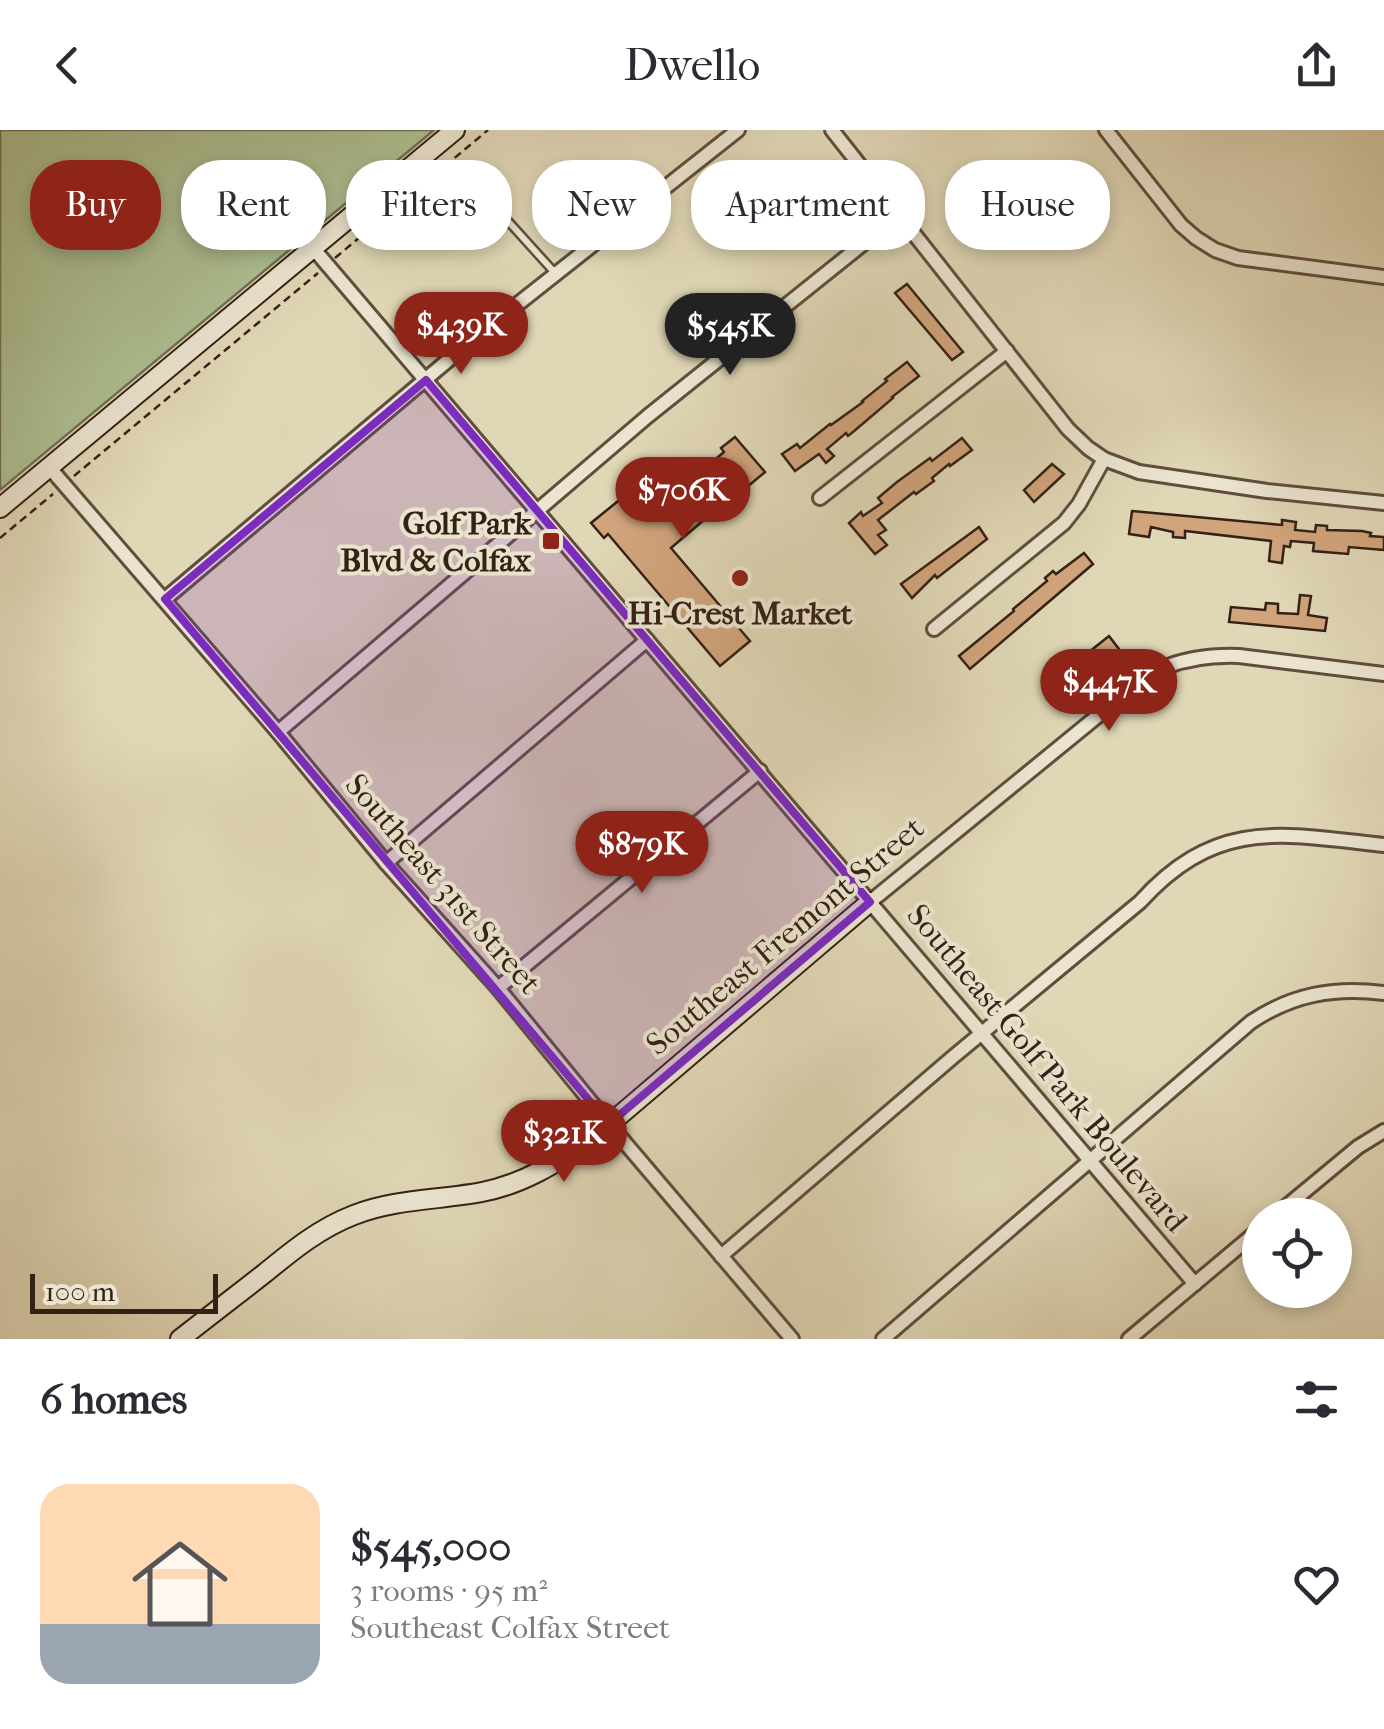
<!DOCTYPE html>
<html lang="en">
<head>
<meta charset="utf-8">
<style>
  :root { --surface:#fff; --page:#f2f2f3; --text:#2b2b33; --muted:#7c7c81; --line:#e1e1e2; --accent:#8f2418 }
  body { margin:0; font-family:"IM FELL French Canon",serif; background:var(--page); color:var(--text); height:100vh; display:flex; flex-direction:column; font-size:38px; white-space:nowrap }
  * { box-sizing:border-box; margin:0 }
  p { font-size:32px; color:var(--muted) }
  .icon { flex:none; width:55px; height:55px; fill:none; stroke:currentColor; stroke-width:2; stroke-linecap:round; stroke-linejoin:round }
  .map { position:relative; height:1209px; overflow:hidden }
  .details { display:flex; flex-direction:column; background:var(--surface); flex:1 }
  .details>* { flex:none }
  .top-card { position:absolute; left:30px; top:30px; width:1325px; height:90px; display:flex; gap:20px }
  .controls { position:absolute; left:1242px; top:1068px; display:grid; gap:20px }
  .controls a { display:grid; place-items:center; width:110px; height:110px; border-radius:50%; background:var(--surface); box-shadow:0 5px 15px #0003; font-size:50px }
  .scale { position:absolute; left:30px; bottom:25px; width:188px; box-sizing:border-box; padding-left:10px; border:5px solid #342115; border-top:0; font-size:28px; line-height:35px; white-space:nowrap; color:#342115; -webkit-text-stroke:8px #ebe5d0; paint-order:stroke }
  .price { position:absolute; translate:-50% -85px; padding:0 22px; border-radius:35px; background:var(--accent); color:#fff; font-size:32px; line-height:65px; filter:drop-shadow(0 2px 5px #0008) }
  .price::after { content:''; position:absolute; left:50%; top:60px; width:30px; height:22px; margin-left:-15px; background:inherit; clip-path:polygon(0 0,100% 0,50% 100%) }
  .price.selected { background:#222; color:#fff }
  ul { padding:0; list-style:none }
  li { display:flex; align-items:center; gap:30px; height:250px; padding:0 40px }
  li+li { border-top:2px solid var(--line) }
  li span { display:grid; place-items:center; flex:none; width:280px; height:200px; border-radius:30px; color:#555 }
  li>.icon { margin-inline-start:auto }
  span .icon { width:120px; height:120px; fill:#fffc; stroke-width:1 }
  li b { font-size:42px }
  h2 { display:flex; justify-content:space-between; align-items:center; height:120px; padding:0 40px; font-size:42px }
  .pill { padding:0 35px; border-radius:40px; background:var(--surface); box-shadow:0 5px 15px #0003; font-size:35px; line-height:90px }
  .pill.selected { background:var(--accent); color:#fff }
  header { display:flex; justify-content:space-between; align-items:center; height:130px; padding:0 40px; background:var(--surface); font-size:45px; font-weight:600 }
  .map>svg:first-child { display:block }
</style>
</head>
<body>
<header><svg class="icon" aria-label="back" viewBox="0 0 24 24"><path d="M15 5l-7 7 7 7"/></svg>Dwello<svg class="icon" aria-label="share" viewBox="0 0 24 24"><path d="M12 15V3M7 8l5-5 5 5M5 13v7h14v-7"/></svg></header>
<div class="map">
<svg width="1384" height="1209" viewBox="0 0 1384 1209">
  <rect width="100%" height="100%" fill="#e0d7b6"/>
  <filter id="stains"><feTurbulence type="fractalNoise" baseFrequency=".002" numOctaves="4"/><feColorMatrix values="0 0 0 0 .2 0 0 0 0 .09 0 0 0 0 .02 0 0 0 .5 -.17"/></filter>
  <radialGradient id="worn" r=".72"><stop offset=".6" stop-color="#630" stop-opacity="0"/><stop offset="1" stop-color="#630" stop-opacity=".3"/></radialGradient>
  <!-- green -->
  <path fill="#adbf92" stroke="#707054" stroke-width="2.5" d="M0 0H434L0 360Z"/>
  <!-- building -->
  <g fill="#d1a47c" stroke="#342115" stroke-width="2.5">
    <path d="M907 154 963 222 952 230 895 163Z"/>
    <path d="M907 232 919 246 892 267 893 268 853 302 848 306 846 303 827 319 834 326 826 333 819 324 795 341 782 324 797 314 800 318 830 294 831 295 863 272 862 271 887 251 885 249Z"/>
    <path d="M735 307 765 342 747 357 745 355 671 418 750 511 720 536 608 404 604 408 591 393 639 354 647 364 665 349 676 362 724 322 721 318Z"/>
    <path d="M962 308 972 320 950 336 949 334 932 348 934 351 916 364 914 362 878 390 886 400 878 405 887 415 875 424 849 393 861 382 863 386 882 373 878 368 897 352 930 328 932 331Z"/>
    <path d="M1052 334 1064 344 1034 372 1024 360Z"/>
    <path d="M1132 381 1282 395V390L1296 392 1295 400 1315 402 1316 395 1327 396V400L1362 401 1371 403 1370 406 1384 407V420L1349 417 1348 424 1313 421 1314 413 1291 411 1290 417 1284 416 1282 433 1269 431 1271 411 1185 401V408L1173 407V402L1151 397 1149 407 1129 404Z"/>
    <path d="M979 397 987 409 937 448 935 445 912 468 901 454Z"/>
    <path d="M1084 423 1093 434 970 539 959 526 1014 481 1013 479 1047 451 1045 448 1053 441 1056 444Z"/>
    <path d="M1300 465 1311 466 1308 485 1327 488 1325 501 1229 492 1231 477 1265 480 1266 473 1278 474V483L1298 484Z"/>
    <path d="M1109 506 1122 523 1102 538 1089 522Z"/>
  </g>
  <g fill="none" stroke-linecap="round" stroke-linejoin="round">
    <!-- lane casing -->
    <g stroke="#5f4e3d" stroke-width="11">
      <path id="lane" d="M507 90 555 143"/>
    </g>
    <!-- street casing -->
    <g stroke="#5f4e3d" stroke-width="18">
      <g id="street">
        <path d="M832 0 1068 299 1088 318 1104 329 1139 342 1267 361 1384 373"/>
        <path d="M1106 0 1181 95 1196 108 1215 120 1238 128 1384 147"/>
        <path d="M313 118 1195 1154"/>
        <path d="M49 337 278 602 386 733 498 858 609 994 792 1209"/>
        <path d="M820 368 1007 221"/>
        <path d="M165 469 471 211 738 0"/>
        <path d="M934 499 1064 393 1079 374 1104 329"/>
        <path d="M278 602 648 286 899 85"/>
        <path d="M386 733 647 510"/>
        <path d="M870 772 1105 580C1144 540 1182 524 1239 526L1384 544"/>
        <path d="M498 858 760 641"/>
        <path d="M1276 1085 1358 1017 1384 1001"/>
        <path d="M721 1126 953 927 1140 772C1217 687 1283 704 1384 715"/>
        <path d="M883 1209 1251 892C1293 864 1334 857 1384 863"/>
        <path d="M1129 1209 1260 1099"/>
      </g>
    </g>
    <!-- secondary casing -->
    <g stroke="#342115" stroke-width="22">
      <g id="secondary">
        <path d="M0 378 455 0"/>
        <path d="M180 1209C208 1187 237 1165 265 1143 293 1120 320 1098 354 1085 394 1069 440 1070 482 1062 524 1054 558 1032 592 1009L870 772"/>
      </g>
    </g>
    <!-- path -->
    <g stroke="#342115" stroke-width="2.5" stroke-dasharray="8 5" stroke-linecap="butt">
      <path d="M335 128 488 0"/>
      <path d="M74 346 318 143"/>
      <path d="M0 408 53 364"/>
    </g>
    <!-- lane -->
    <use href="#lane" stroke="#ebe5d0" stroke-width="6"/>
    <!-- street -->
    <use href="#street" stroke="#ebe5d0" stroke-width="12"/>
    <!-- secondary -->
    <use href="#secondary" stroke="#ebe5d0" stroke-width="18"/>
  </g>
  <!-- marked area -->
  <path fill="#7b2cbf" fill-opacity="0.2" stroke="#7b2cbf" stroke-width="8" stroke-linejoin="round" d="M426 250 870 772 609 994 165 469Z"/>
  <!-- markers -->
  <g fill="#8f2418" stroke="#ebe5d0" stroke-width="4">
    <rect x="541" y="401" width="20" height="20" rx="5"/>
    <circle cx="740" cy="448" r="10"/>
  </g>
  <g text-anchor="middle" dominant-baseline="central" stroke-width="8" stroke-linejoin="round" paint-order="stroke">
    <!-- poi labels -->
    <g font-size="32" font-weight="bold" fill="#342115" stroke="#ebe5d0" text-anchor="end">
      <text x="531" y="393">Golf Park<tspan x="531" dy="37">Blvd &amp; Colfax</tspan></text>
      <text x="740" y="483" text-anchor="middle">Hi-Crest Market</text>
    </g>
    <!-- street labels -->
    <g font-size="32" fill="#342115" stroke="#ebe5d0">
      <text transform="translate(443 754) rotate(49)">Southeast 31st Street</text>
      <text transform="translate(785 806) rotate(-40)">Southeast Fremont Street</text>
      <text transform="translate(1047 938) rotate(50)">Southeast Golf Park Boulevard</text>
    </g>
  </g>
  <rect width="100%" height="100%" filter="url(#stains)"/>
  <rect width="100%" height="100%" fill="url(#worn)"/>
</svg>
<div class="controls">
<a><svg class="icon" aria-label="locate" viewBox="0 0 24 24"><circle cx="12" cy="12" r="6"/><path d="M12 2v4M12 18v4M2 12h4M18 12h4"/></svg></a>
</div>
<div class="scale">100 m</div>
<b class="price" style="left:461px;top:247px">$439K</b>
<b class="price selected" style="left:730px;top:248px">$545K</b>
<b class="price" style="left:683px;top:412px">$706K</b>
<b class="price" style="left:1109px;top:604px">$447K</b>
<b class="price" style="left:642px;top:766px">$879K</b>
<b class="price" style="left:564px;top:1055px">$321K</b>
<div class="top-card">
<a class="pill selected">Buy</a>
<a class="pill">Rent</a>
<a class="pill">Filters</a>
<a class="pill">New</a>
<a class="pill">Apartment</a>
<a class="pill">House</a>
</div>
</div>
<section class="details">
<h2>6 homes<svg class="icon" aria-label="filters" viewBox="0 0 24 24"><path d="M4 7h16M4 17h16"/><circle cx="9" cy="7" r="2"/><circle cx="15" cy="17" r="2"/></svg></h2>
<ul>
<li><span style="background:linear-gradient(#ffd9b3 70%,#9aa5b1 0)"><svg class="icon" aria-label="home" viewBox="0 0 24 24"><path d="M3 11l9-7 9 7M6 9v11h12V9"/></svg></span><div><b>$545,000</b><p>3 rooms · 95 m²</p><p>Southeast Colfax Street</p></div><svg class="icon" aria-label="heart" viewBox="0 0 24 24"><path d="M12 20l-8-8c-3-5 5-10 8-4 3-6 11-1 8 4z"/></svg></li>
</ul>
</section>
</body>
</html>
